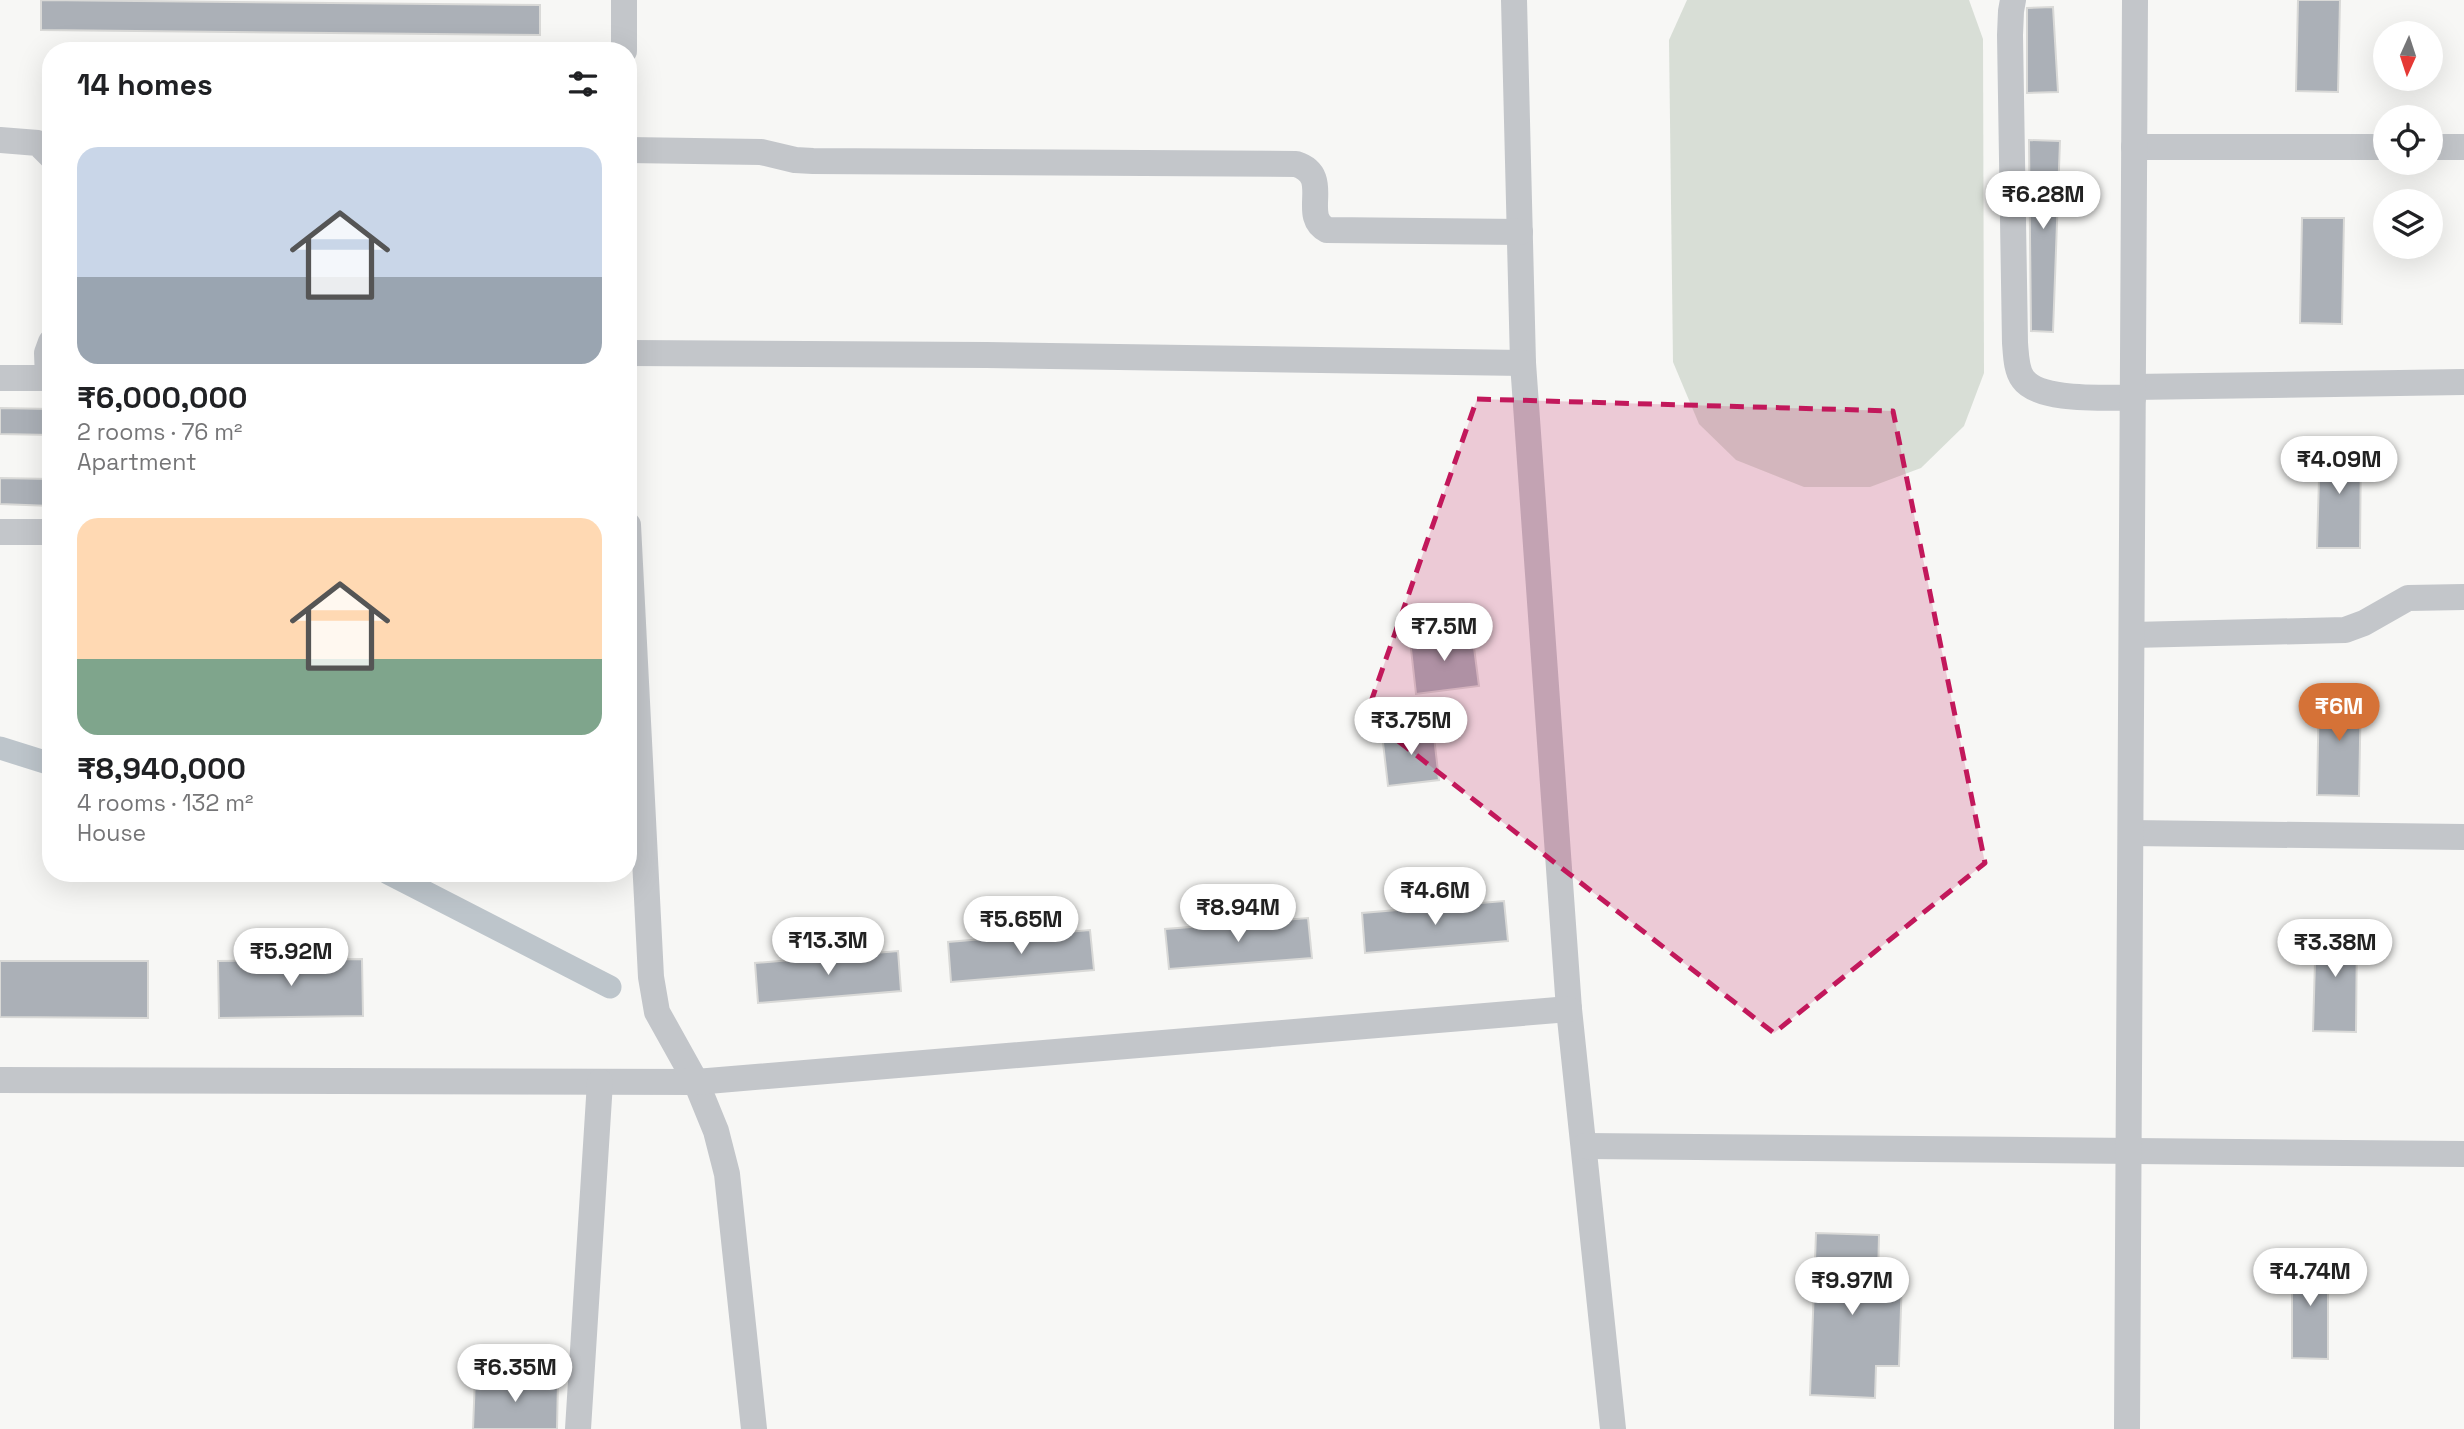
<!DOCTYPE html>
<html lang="en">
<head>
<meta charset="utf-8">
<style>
  :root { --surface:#fff; --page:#f2f2f2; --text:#202124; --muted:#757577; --accent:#d57237 }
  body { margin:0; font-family:"Space Grotesk",sans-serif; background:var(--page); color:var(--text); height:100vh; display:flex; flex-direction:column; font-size:26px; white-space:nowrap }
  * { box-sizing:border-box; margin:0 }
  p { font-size:23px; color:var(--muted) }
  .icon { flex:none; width:38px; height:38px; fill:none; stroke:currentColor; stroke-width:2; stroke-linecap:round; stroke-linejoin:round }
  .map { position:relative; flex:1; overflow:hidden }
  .panel { position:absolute; left:42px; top:42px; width:595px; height:840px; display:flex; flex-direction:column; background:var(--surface); border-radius:28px; box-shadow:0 7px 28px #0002 }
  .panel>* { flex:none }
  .needle { width:46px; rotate:183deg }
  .controls { position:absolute; left:2373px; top:21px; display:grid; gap:14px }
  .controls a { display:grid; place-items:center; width:70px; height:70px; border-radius:50%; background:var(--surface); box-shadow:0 7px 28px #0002; font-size:35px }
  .price { position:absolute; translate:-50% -60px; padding:0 16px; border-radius:24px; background:#fff; color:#222; font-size:23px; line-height:46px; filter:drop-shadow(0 2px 4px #0008) }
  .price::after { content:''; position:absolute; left:50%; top:42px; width:21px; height:16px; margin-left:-10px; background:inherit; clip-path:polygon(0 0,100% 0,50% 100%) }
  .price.active { background:var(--accent); color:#fff }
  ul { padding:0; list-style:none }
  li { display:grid; align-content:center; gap:14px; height:371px; padding:0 35px }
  li span { display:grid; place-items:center; height:217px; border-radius:21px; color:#555 }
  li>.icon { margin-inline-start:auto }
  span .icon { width:126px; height:126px; fill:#fffc; stroke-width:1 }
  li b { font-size:30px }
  h2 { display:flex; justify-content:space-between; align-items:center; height:84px; padding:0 35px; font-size:30px }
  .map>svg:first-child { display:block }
</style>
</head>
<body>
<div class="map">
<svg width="2464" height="1429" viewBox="0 0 2464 1429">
  <rect width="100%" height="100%" fill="#f7f7f5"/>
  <!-- park -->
  <path fill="#d8ded6" d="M1687 0H1969L1983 39 1984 373 1964 426 1921 468 1870 487H1804L1736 460 1699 424 1673 362 1669 40Z"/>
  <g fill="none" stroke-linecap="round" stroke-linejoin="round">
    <!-- canal -->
    <g stroke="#bdc5cb" stroke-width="23">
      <path d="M0 748 51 764"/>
      <path d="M388 873 610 987"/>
    </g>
  </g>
  <!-- building -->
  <g fill="#abb0b7" stroke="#d9d9d7" stroke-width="2">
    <path d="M41 0 540 5V35L41 30Z"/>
    <path d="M2298 0H2340L2338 92 2296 91Z"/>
    <path d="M2053 7 2058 92 2027 93V8Z"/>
    <path d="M2029 140 2060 141 2053 332 2031 331Z"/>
    <path d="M2302 218H2344L2342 324 2300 323Z"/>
    <path d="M0 408 51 409V435L0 434Z"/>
    <path d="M2320 442 2361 443 2360 548H2317Z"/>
    <path d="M0 478 51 479V506L0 504Z"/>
    <path d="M1472 632 1479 686 1416 694 1410 640Z"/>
    <path d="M2319 690H2361L2359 796 2317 795Z"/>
    <path d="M1433 728 1439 780 1388 786 1382 734Z"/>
    <path d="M1504 901 1508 941 1365 953 1362 913Z"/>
    <path d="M1308 918 1312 958 1169 969 1165 929Z"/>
    <path d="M2316 926 2357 927 2356 1032 2313 1031Z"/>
    <path d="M1090 930 1094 970 951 982 948 942Z"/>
    <path d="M898 951 901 991 758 1003 755 963Z"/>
    <path d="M362 959 363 1016 219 1018 218 961Z"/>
    <path d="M0 961H148V1018L0 1017Z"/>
    <path d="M1816 1233 1879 1235 1878 1278 1902 1279 1899 1366H1876L1875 1398 1810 1395Z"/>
    <path d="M2292 1258H2328V1359L2292 1358Z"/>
    <path d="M475 1378 558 1380 557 1429H473Z"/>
  </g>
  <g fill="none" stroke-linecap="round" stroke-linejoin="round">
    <!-- minor -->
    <g stroke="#c3c6ca" stroke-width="26">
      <path d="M624 0V51"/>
      <path d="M1514 0 1523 363 1569 1009 1613 1429"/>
      <path d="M2013 0 2011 11 2010 35 2015 343C2016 354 2016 370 2023 379 2039 402 2107 397 2133 398"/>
      <path d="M0 140 38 143 51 156"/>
      <path d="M2134 147H2385"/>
      <path d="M2431 147H2464"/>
      <path d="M628 150 761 152 795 160 813 161 1296 164C1334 176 1299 216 1327 230L1520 232"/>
      <path d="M628 353 986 355 1523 363"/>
      <path d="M0 378H51"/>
      <path d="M48 378 47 353 51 342"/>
      <path d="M2133 387 2464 382"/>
      <path d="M628 525 651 977 657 1012 696 1082 716 1131 727 1174 754 1429"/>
      <path d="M0 532H51"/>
      <path d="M2132 635 2345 630 2364 623 2408 598 2464 597"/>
      <path d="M2131 833 2464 837"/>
      <path d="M0 1080 696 1082 1569 1009"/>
      <path d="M1585 1146 2464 1154"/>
      <path d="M578 1429 600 1082"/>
      <path d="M2127 1429 2135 0"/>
    </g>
  </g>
  <!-- marked area -->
  <path fill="#c2185b" fill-opacity="0.2" stroke="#c2185b" stroke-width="5" stroke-dasharray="14 9" stroke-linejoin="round" d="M1477 399 1893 411 1985 863 1774 1033 1366 716Z"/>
</svg>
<div class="controls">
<a><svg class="needle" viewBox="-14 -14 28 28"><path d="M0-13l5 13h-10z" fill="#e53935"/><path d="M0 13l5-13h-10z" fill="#757577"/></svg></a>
<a><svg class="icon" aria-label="locate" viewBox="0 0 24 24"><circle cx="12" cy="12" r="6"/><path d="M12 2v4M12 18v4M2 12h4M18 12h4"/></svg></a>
<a><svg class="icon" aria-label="layers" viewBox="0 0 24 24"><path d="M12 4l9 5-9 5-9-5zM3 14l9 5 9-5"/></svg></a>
</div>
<b class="price" style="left:2043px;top:231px">₹6.28M</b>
<b class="price" style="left:2339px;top:496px">₹4.09M</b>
<b class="price" style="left:1444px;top:663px">₹7.5M</b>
<b class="price active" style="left:2339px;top:743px">₹6M</b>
<b class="price" style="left:1411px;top:757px">₹3.75M</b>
<b class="price" style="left:1435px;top:927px">₹4.6M</b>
<b class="price" style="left:1238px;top:944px">₹8.94M</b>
<b class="price" style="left:1021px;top:956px">₹5.65M</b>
<b class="price" style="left:828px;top:977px">₹13.3M</b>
<b class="price" style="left:2335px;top:979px">₹3.38M</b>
<b class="price" style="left:291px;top:988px">₹5.92M</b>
<b class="price" style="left:2310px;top:1308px">₹4.74M</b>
<b class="price" style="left:1852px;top:1317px">₹9.97M</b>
<b class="price" style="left:515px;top:1404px">₹6.35M</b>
<section class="panel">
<h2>14 homes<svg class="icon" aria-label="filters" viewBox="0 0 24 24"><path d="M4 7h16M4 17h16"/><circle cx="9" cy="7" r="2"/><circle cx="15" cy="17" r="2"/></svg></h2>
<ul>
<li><span style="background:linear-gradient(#c9d6e8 60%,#9aa5b1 0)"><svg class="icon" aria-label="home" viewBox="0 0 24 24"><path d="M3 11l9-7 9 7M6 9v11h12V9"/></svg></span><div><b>₹6,000,000</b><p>2 rooms · 76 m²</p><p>Apartment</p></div></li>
<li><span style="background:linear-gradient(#ffd9b3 65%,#7fa58c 0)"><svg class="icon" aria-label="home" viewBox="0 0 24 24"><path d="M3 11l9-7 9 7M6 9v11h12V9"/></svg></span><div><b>₹8,940,000</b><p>4 rooms · 132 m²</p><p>House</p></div></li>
</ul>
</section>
</div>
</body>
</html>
